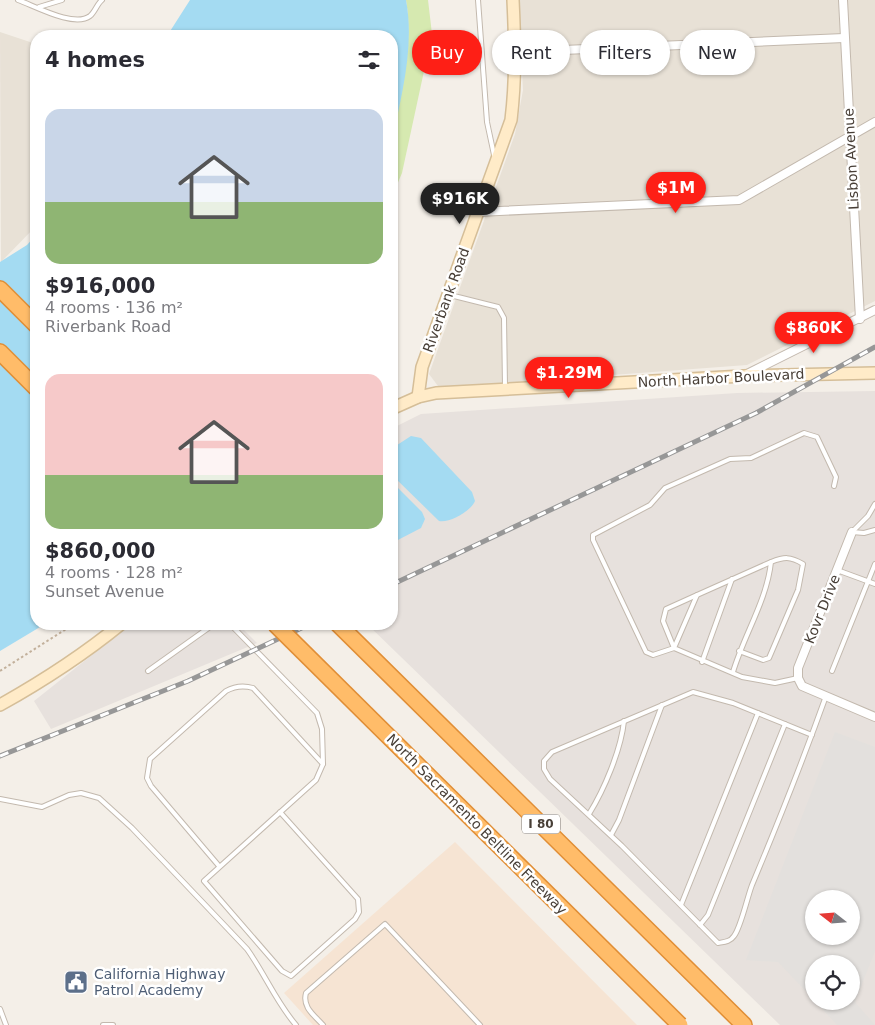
<!DOCTYPE html>
<html lang="en">
<head>
<meta charset="utf-8">
<style>
  :root { --surface:#fff; --page:#f7f7f7; --text:#2b2b33; --muted:#7c7c81; --accent:#fe1f16 }
  body { margin:0; font-family:"DejaVu Sans",sans-serif; background:var(--page); color:var(--text); height:100vh; display:flex; flex-direction:column; font-size:19px; white-space:nowrap }
  * { box-sizing:border-box; margin:0 }
  p { font-size:16px; color:var(--muted) }
  .icon { flex:none; width:28px; height:28px; fill:none; stroke:currentColor; stroke-width:2; stroke-linecap:round; stroke-linejoin:round }
  .map { position:relative; flex:1; overflow:hidden }
  .panel { position:absolute; left:30px; top:30px; width:368px; height:600px; display:flex; flex-direction:column; background:var(--surface); border-radius:20px; box-shadow:0 1px 4px #0004 }
  .panel>* { flex:none }
  .hud { position:absolute; left:412px; top:30px; width:388px; height:45px; display:flex; gap:10px }
  .needle { width:32px; rotate:287deg }
  .controls { position:absolute; left:805px; top:890px; display:grid; gap:10px }
  .controls a { display:grid; place-items:center; width:55px; height:55px; border-radius:50%; background:var(--surface); box-shadow:0 1px 4px #0004; font-size:25px }
  .price { position:absolute; translate:-50% -42px; padding:0 11px; border-radius:18px; background:var(--accent); color:#fff; font-size:16px; line-height:32px; filter:drop-shadow(0 1px 2px #0008) }
  .price::after { content:''; position:absolute; left:50%; top:30px; width:15px; height:11px; margin-left:-8px; background:inherit; clip-path:polygon(0 0,100% 0,50% 100%) }
  .price.active { background:#222; color:#fff }
  ul { padding:0; list-style:none }
  li { display:grid; align-content:center; gap:10px; height:265px; padding:0 15px }
  li span { display:grid; place-items:center; height:155px; border-radius:15px; color:#555 }
  li>.icon { margin-inline-start:auto }
  span .icon { width:90px; height:90px; fill:#fffc; stroke-width:1 }
  li b { font-size:21px }
  h2 { display:flex; justify-content:space-between; align-items:center; height:60px; padding:0 15px; font-size:21px }
  .pill { padding:0 18px; border-radius:22px; background:var(--surface); box-shadow:0 1px 4px #0004; font-size:18px; line-height:45px }
  .pill.active { background:var(--accent); color:#fff }
  .map>svg:first-child { display:block }
</style>
</head>
<body>
<div class="map">
<svg width="875" height="1025" viewBox="0 0 875 1025">
  <rect width="100%" height="100%" fill="#f4efe8"/>
  <!-- residential -->
  <g fill="#e8e1d6">
    <path d="M518 0H875V301L747 365 450 387 438 386 429 374 515 134 523 90Z"/>
    <path d="M0 32 36 44V226L1 262Z"/>
  </g>
  <!-- commercial -->
  <path fill="#f6e4d3" d="M455 842 637 1025H313L284 993Z"/>
  <!-- industrial -->
  <g fill="#e7e1dd" fill-rule="evenodd">
    <path d="M875 391V1025H780L367 624H391V429L421 414 737 393ZM814 899H851V936H814ZM814 964H851V1001H814Z"/>
    <path d="M131 624H238L257 643 51 729 34 701Z"/>
  </g>
  <!-- green -->
  <path fill="#d6e9b0" d="M406 0H428L432 34 402 173 391 199C391 181 390 163 391 145 396 96 415 52 406 0Z"/>
  <!-- parking -->
  <path fill="#e3e0dd" fill-rule="evenodd" d="M835 732 875 747V951L855 1002 875 1025H837L815 1001H851V964H814V1000L778 962 746 960ZM814 899H851V936H814Z"/>
  <!-- water -->
  <g fill="#a4dbf2">
    <path d="M190 0H406C415 47 401 98 391 145V36H167Z"/>
    <path d="M36 235V624H45L0 651V262L27 245Z"/>
    <path d="M411 436 421 438 472 492 475 501C471 511 450 523 439 521L391 474V449Z"/>
    <path d="M391 481 422 512 425 519 421 528 394 542H391Z"/>
  </g>
  <g fill="none" stroke-linecap="round" stroke-linejoin="round">
    <!-- lane casing -->
    <g stroke="#c3b9ae" stroke-width="6">
      <g id="lane">
        <path d="M18 0C35 6 74 28 90 16 95 12 97 4 102 0"/>
        <path d="M478 0 487 122 494 155"/>
        <path d="M39 7 62 0"/>
        <path d="M450 295 498 307 504 318 505 387"/>
        <path d="M852 532 868 516 875 504"/>
        <path d="M852 532 864 533 875 530"/>
        <path d="M771 562 697 595 674 648 742 677 775 683 798 678"/>
        <path d="M837 570 875 584"/>
        <path d="M697 595 666 609 663 621 674 648 653 655 646 652 593 540V535L650 505 665 488 730 459 751 458 804 433 817 437 836 477 834 486"/>
        <path d="M230 624 317 713 322 729 323 764 316 780 204 881 282 971 291 976 355 919 359 912 358 899 280 812"/>
        <path d="M702 662 732 579"/>
        <path d="M148 671 214 624"/>
        <path d="M832 671 875 564"/>
        <path d="M733 672C744 635 767 600 771 562 784 557 790 556 803 564L798 590 769 658 763 660 739 651"/>
        <path d="M812 735 733 703 693 692 552 752 544 761V769L550 779 622 846 718 943C724 942 730 942 734 936 741 927 747 898 752 885 778 823 803 760 826 696"/>
        <path d="M0 799 42 807 69 795 81 793 99 798 132 828 247 949C265 974 276 1002 296 1025"/>
        <path d="M589 814C604 790 621 750 624 721"/>
        <path d="M611 835 619 820 662 705"/>
        <path d="M219 866 151 786 147 778 150 759 226 691C235 686 243 685 253 688L323 764"/>
        <path d="M681 905 758 713"/>
        <path d="M700 925 708 915 785 724"/>
        <path d="M0 1009 6 1025"/>
        <path d="M103 1025H113"/>
        <path d="M323 1025C314 1015 302 1007 306 993L385 924 480 1025"/>
      </g>
    </g>
    <!-- street casing -->
    <g stroke="#c3b9ae" stroke-width="10">
      <g id="street">
        <path d="M843 0 860 319"/>
        <path d="M516 52 844 38"/>
        <path d="M478 212 739 200 875 122"/>
        <path d="M747 374 875 310"/>
        <path d="M852 532 798 668V678L802 686 875 717"/>
      </g>
    </g>
    <!-- secondary casing -->
    <g stroke="#d5be98" stroke-width="14">
      <g id="secondary">
        <path d="M418 397 422 367 511 120C516 79 515 41 513 0"/>
        <path d="M391 409 418 397 436 393 743 376 875 373"/>
        <path d="M0 705C43 681 83 655 121 624"/>
      </g>
    </g>
    <!-- highway casing -->
    <g stroke="#e08e36" stroke-width="18">
      <g id="highway">
        <path d="M0 289 36 325"/>
        <path d="M0 352 36 388"/>
        <path d="M338 624 744 1025"/>
      </g>
    </g>
    <!-- path -->
    <path stroke="#c2b09b" stroke-width="2" stroke-dasharray="2.5 2.5" stroke-linecap="butt" d="M0 671 74 624"/>
    <!-- lane -->
    <use href="#lane" stroke="#fff" stroke-width="4"/>
    <!-- street -->
    <use href="#street" stroke="#fff" stroke-width="8"/>
    <!-- secondary -->
    <use href="#secondary" stroke="#ffebc8" stroke-width="11"/>
    <!-- highway -->
    <use href="#highway" stroke="#ffbc69" stroke-width="15"/>
    <!-- rail casing -->
    <g stroke="#979797" stroke-width="5">
      <g id="rail">
        <path d="M391 585 756 413 875 347"/>
        <path d="M0 756 188 681 310 624"/>
      </g>
    </g>
    <!-- rail -->
    <use href="#rail" stroke="#fff" stroke-width="3" stroke-dasharray="9" stroke-linecap="butt"/>
    <!-- highway-bridge casing -->
    <g stroke="#e08e36" stroke-width="18" stroke-linecap="butt">
      <path id="highway-bridge" d="M275 624 680 1025"/>
    </g>
    <!-- highway-bridge -->
    <use href="#highway-bridge" stroke="#ffbc69" stroke-width="15"/>
  </g>
  <!-- icons -->
  <defs>
    <g id="civic-square" transform="scale(1.25)"><rect x="-9" y="-9" width="18" height="18" rx="4" fill="#5c6f8a" stroke="#fff"/><path d="M-.6-6.5H3V-4.5H.6V-3L4-1V1h2V6H-6V1h2V-1L-.6-3ZM-1.2 2.5V6h2.4V2.5Z" fill="#fff"/></g>
  </defs>
  <g fill-rule="evenodd">
    <use href="#civic-square" x="76" y="982"/>
  </g>
  <g text-anchor="middle" dominant-baseline="central" stroke-width="5" stroke-linejoin="round" paint-order="stroke">
    <!-- shield labels -->
    <rect fill="#fff" stroke="#7f7973" stroke-width="1" x="522" y="814.5" width="38" height="19" rx="4"/>
    <g font-size="12" font-weight="bold" fill="#483f37">
      <text x="541" y="824">I 80</text>
    </g>
    <!-- street labels -->
    <g font-size="14" fill="#483f37" stroke="#fff">
      <text transform="translate(851 159) rotate(-93)">Lisbon Avenue</text>
      <text transform="translate(446 300) rotate(-70)">Riverbank Road</text>
      <text transform="translate(721 378) rotate(-3)">North Harbor Boulevard</text>
      <text transform="translate(822 609) rotate(-68)">Kovr Drive</text>
      <text transform="translate(477 824) rotate(45)">North Sacramento Beltline Freeway</text>
    </g>
    <!-- service labels -->
    <g font-size="14" fill="#4e5e75" stroke="#fff" text-anchor="start">
      <text x="94" y="974">California Highway<tspan x="94" dy="16">Patrol Academy</tspan></text>
    </g>
  </g>
</svg>
<div class="controls">
<a><svg class="needle" viewBox="-14 -14 28 28"><path d="M0-13l5 13h-10z" fill="#e53935"/><path d="M0 13l5-13h-10z" fill="#7c7c81"/></svg></a>
<a><svg class="icon" aria-label="locate" viewBox="0 0 24 24"><circle cx="12" cy="12" r="6"/><path d="M12 2v4M12 18v4M2 12h4M18 12h4"/></svg></a>
</div>
<b class="price" style="left:676px;top:214px">$1M</b>
<b class="price active" style="left:460px;top:225px">$916K</b>
<b class="price" style="left:814px;top:354px">$860K</b>
<b class="price" style="left:569px;top:399px">$1.29M</b>
<div class="hud">
<a class="pill active">Buy</a>
<a class="pill">Rent</a>
<a class="pill">Filters</a>
<a class="pill">New</a>
</div>
<section class="panel">
<h2>4 homes<svg class="icon" aria-label="filters" viewBox="0 0 24 24"><path d="M4 7h16M4 17h16"/><circle cx="9" cy="7" r="2"/><circle cx="15" cy="17" r="2"/></svg></h2>
<ul>
<li><span style="background:linear-gradient(#c9d6e8 60%,#8fb573 0)"><svg class="icon" aria-label="home" viewBox="0 0 24 24"><path d="M3 11l9-7 9 7M6 9v11h12V9"/></svg></span><div><b>$916,000</b><p>4 rooms · 136 m²</p><p>Riverbank Road</p></div></li>
<li><span style="background:linear-gradient(#f6c9c9 65%,#8fb573 0)"><svg class="icon" aria-label="home" viewBox="0 0 24 24"><path d="M3 11l9-7 9 7M6 9v11h12V9"/></svg></span><div><b>$860,000</b><p>4 rooms · 128 m²</p><p>Sunset Avenue</p></div></li>
</ul>
</section>
</div>
</body>
</html>
